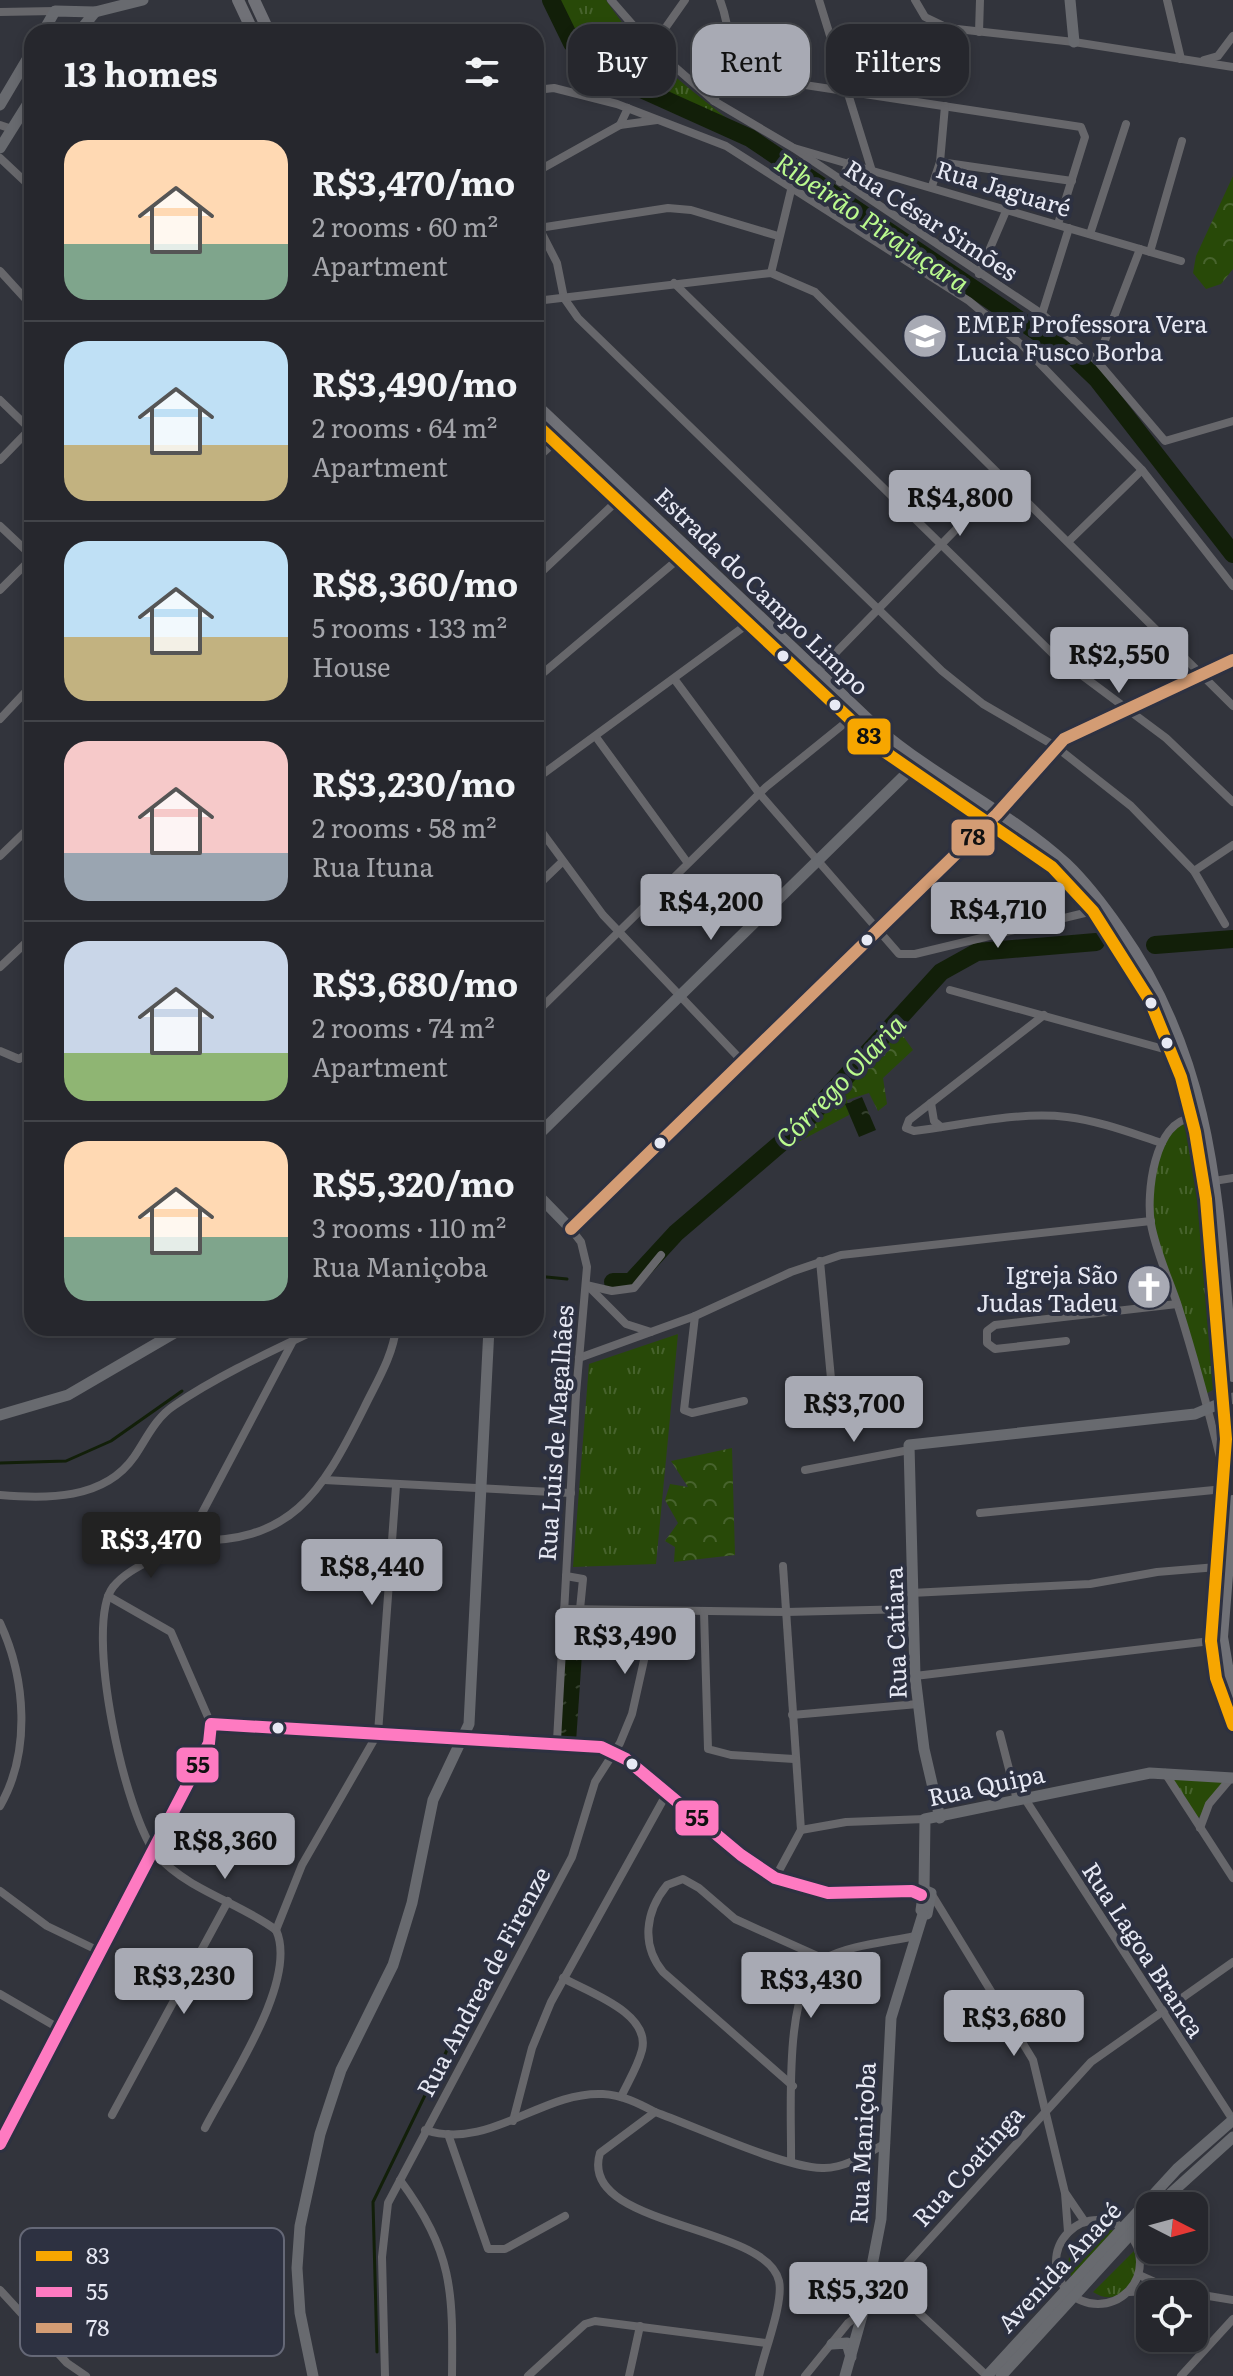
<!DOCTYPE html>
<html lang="en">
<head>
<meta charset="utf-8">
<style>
  :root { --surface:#26272d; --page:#323339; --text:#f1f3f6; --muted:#a4a5aa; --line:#424449; --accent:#a8aab4 }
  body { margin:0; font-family:Literata,serif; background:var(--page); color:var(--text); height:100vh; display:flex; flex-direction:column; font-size:30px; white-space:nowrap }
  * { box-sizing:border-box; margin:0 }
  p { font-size:26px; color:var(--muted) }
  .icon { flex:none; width:44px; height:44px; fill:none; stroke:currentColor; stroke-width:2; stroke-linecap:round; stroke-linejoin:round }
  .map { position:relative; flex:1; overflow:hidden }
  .sheet { position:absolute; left:24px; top:24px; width:520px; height:1312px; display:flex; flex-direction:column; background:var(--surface); border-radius:24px; box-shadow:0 4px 12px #0003,0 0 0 2px var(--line) }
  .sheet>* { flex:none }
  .top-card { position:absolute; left:568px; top:24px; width:544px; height:72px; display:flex; gap:16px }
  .needle { width:52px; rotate:96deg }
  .tools { position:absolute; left:1136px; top:2192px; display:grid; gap:16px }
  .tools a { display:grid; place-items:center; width:72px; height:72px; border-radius:16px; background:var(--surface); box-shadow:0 4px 12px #0003,0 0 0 2px var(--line); font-size:40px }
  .price { position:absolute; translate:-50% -68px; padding:0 18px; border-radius:8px; background:var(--accent); color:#111; font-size:26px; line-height:52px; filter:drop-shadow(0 2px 4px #0008) }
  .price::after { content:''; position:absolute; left:50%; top:48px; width:24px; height:18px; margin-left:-12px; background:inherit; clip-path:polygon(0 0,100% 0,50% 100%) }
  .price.on { background:#222; color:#fff }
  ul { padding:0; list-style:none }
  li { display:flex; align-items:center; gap:24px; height:200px; padding:0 40px }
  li+li { border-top:2px solid var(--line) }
  li span { display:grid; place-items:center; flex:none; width:224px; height:160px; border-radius:24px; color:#555 }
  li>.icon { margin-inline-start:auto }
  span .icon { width:96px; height:96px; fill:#fffc; stroke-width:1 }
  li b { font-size:34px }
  h2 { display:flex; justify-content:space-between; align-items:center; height:96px; padding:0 40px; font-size:34px }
  .pill { padding:0 28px; border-radius:24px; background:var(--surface); box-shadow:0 4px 12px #0003,0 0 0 2px var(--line); font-size:28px; line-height:72px }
  .pill.on { background:var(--accent); color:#111 }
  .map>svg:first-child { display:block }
</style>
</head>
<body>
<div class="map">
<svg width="1233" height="2376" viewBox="0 0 1233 2376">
  <defs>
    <pattern id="forest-crowns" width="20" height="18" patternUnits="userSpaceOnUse" patternTransform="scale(2)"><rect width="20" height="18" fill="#284908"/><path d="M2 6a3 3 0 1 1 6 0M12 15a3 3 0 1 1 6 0" fill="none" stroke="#47632d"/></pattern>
    <pattern id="park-tufts" width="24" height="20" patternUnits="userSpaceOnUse" patternTransform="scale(2)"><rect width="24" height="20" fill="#284908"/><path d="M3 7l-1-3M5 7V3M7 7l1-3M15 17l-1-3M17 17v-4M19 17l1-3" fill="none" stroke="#47632d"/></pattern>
    <pattern id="water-ripples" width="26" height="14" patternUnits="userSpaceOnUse" patternTransform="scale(2)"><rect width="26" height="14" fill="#121f09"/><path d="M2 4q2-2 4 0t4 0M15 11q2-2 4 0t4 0" fill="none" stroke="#34402d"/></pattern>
  </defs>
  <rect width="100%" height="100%" fill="#32343c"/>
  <!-- forest -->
  <g fill="url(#forest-crowns)">
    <path d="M1233 176V269L1221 284 1206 289 1193 273 1196 256Z"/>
    <path d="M903 1036 913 1050 883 1078 887 1104 878 1111 869 1093 847 1100 849 1115 770 1157 788 1132 887 1042Z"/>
    <path d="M732 1448 735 1555 674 1562 675 1547 665 1541 678 1523 665 1500 670 1484 688 1487 671 1461Z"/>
  </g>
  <!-- park -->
  <g fill="url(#park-tufts)">
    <path d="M553 0H606C640 52 681 82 729 120 672 100 603 81 565 29 560 21 557 9 553 0Z"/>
    <path d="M1188 1118 1195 1132 1223 1384 1204 1395 1153 1221 1150 1194 1162 1143Z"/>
    <path d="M678 1334 656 1564 573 1567 589 1364Z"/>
    <path d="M1168 1774 1227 1779 1197 1820Z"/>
    <path d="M1105 2228 1117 2232 1073 2280C1059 2254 1079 2231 1105 2228Z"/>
    <path d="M1134 2251 1139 2273C1130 2292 1112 2305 1093 2292Z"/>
  </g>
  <!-- water -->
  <g fill="url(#water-ripples)">
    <path d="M862 1097 876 1130 859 1137 845 1104Z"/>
    <path d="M566 1610H585L576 1742 558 1740Z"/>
  </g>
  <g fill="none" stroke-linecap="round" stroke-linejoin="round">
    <!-- stream -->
    <g stroke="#121f09" stroke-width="3">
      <path d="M536 1276 567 1279"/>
      <path d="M0 1463 66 1461 111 1441 182 1391"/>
      <path d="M377 2352 373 2202 449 2046"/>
    </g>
    <!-- river -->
    <g stroke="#121f09" stroke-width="18">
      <path d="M551 0 572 43 597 69 750 138 1073 356 1097 379 1233 554"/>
      <path d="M1155 945 1233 939"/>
      <path d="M613 1282H631L676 1233 802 1125 941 972 977 952 1096 942"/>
    </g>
    <!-- street -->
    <g stroke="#67676b" stroke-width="8">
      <path d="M611 0 652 47 714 101 792 147 1042 314 1097 361 1165 441 1233 421"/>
      <path d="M819 0 871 168"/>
      <path d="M915 0 925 17 948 28 1074 42 1233 67"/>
      <path d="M1167 0 1181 59"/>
      <path d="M0 12 55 11"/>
      <path d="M979 32 980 0"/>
      <path d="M652 47 685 0"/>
      <path d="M1204 60 1218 56 1233 36"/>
      <path d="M726 73 1081 127 1085 137 1058 224"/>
      <path d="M536 90 554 88 617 104 726 146 969 301 1024 347 1142 470 1233 586"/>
      <path d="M714 101C729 65 734 37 720 0"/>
      <path d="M0 125 12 129"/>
      <path d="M620 125 657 120"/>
      <path d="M794 148 1181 261"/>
      <path d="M0 158 32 188"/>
      <path d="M940 162 1072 181"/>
      <path d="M536 172 620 125 628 108"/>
      <path d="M840 182 850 162"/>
      <path d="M932 186 940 162 945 106"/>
      <path d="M536 222 557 263 564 298 578 318 942 671 983 704 1055 746 1131 806 1194 871 1225 924"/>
      <path d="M539 228 668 208 691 210 778 236"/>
      <path d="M1090 234 1126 124"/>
      <path d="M1150 252 1182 141"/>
      <path d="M0 271 32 306"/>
      <path d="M771 273 792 186 809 157"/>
      <path d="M979 274 1006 211"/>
      <path d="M674 283 1052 653 1166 738 1233 802"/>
      <path d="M536 301 771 273 815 292 1233 706"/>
      <path d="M1042 314 1069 228"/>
      <path d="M1097 361 1140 249"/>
      <path d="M0 400 31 430"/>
      <path d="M536 459 555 442"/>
      <path d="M0 460 32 427"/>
      <path d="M0 526 32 556"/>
      <path d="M1069 541 1142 470"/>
      <path d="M536 577 617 501"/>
      <path d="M0 590 32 558"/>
      <path d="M814 675 1006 478"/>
      <path d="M536 679 682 556"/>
      <path d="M675 680 759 793 899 954H915L1093 911"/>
      <path d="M0 719 32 685"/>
      <path d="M596 737 687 862"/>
      <path d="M536 779 749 623"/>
      <path d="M997 814 1064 739 1233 660"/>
      <path d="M536 824 603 915 743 1062"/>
      <path d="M0 856 32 825"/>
      <path d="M1194 871 1233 845"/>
      <path d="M536 887 562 862"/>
      <path d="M0 967 32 937"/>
      <path d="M950 990 1171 1051"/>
      <path d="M536 1013 766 787 850 719"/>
      <path d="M1044 1015 909 1120 906 1128 914 1131C963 1125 1018 1111 1067 1117 1100 1121 1131 1133 1162 1143"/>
      <path d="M0 1051 19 1059 32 1051"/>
      <path d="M931 1103 934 1121 941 1127"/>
      <path d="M1192 1118C1154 1121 1146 1194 1151 1224 1156 1252 1169 1279 1178 1306 1194 1357 1208 1409 1221 1461"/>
      <path d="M1214 1181 1233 1178"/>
      <path d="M820 1261 833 1400"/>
      <path d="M586 1285 612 1291 634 1288 661 1255"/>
      <path d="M589 1287 626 1324 651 1332"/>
      <path d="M695 1316 684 1410 692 1413 744 1401"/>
      <path d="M1066 1341 995 1349 987 1343V1331L995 1325 1177 1304"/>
      <path d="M579 1358 695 1316 791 1272 841 1255 1151 1221"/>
      <path d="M805 1470 909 1450"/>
      <path d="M324 1480 571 1493"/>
      <path d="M0 1495C46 1499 104 1500 134 1457 147 1438 155 1418 175 1405 219 1375 272 1351 320 1328"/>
      <path d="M980 1513 1224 1489"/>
      <path d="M186 1540C291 1545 321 1494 364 1408 376 1383 393 1356 396 1328"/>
      <path d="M783 1566 801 1830"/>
      <path d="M566 1576 583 1579 580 1609"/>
      <path d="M911 1593 1090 1584 1157 1572 1217 1567"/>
      <path d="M108 1596 171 1632 211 1724"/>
      <path d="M564 1609 786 1612 911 1609"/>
      <path d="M704 1612 708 1749 731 1755 794 1759"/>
      <path d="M0 1623C26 1679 31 1752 0 1806"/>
      <path d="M915 1676 1211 1641"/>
      <path d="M792 1715 918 1704"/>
      <path d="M1000 1734 1017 1800"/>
      <path d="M557 1741 576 1394 587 1267 581 1242 571 1229"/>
      <path d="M1165 1773 1233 1878"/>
      <path d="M1025 1799 1233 2120"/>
      <path d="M1200 1828 1209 1804 1231 1778"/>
      <path d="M775 1878 801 1830 846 1822 925 1819"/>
      <path d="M0 1891 47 1926 101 1952"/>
      <path d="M931 1893 1033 2060 1065 2193 1068 2232"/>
      <path d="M276 1930C240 1903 188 1890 158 1856 126 1822 83 1626 113 1587 133 1562 171 1557 192 1532L293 1341"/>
      <path d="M276 1930 302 1865 378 1733 396 1486"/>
      <path d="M563 1978C588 1992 651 2013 642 2050 638 2066 628 2082 621 2097"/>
      <path d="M0 1994 60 2029"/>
      <path d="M793 2086 663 1972C641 1945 645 1912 667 1885L683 1879 699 1888 735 1919 824 1959"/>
      <path d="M112 2115 228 1901"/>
      <path d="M513 2121 532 2048 551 2002 667 1793"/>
      <path d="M205 2128C229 2081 299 1980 276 1930"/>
      <path d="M425 2130C490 2151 541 2091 603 2094 622 2095 638 2103 655 2112"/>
      <path d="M448 2134 488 2249H505L565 2216"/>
      <path d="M0 2144 209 1743 211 1724 601 1747 626 1759 741 1855 775 1878 828 1893 912 1891 921 1895"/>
      <path d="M791 2162C792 2116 782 1983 824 1959 849 1945 888 1942 915 1936"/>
      <path d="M400 2180C453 2252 453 2290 452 2376"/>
      <path d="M1066 2194 1085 2222"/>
      <circle cx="1098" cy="2262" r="42"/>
      <path d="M1139 2275 1168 2288"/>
      <path d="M887 2283 987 2376"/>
      <path d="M0 2290 67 2363 86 2376"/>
      <path d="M1129 2292 1172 2290 1233 2300"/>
      <path d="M385 2376 382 2257 388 2203 572 1857 595 1782 620 1743 632 1714 655 1611"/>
      <path d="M528 2376 585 2324 595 2321 766 2343"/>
      <path d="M629 2376 640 2326"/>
      <path d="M759 2376C764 2352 784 2302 779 2281 766 2223 577 2228 600 2153L655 2112C697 2127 782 2167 822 2168 844 2169 867 2154 886 2143"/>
      <path d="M805 2376 848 2323 863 2312 1091 2062 1233 1962"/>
      <path d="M1181 2376 1233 2319"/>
    </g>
    <!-- secondary -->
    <g stroke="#686a6f" stroke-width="11">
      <path d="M1070 0 1074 42"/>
      <path d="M43 32 55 11 95 12 143 0"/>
      <path d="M79 32 95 12"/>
      <path d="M0 105 32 51"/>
      <path d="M0 148 32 97"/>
      <path d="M536 1137 909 771"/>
      <path d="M536 1193 571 1229 997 814"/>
      <path d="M0 1415 68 1395 183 1328"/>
      <path d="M940 1818 924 1749 915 1676 909 1445 1195 1414 1233 1398"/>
      <path d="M924 1890 925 1819 1150 1773 1233 1778"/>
      <path d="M924 1890 931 1893 927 1914 921 1910Z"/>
      <path d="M1157 2206 1233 2137"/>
      <path d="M832 2344 847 2343 851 2357"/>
      <path d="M313 2376 300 2313 297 2268 300 2226 320 2134 341 2070 393 1965 412 1903 433 1800 469 1724 489 1328"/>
      <path d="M845 2376 863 2312 881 2219 891 2018 923 1914"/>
      <path d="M987 2376 1177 2169 1233 2120"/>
      <path d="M1001 2376 1150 2213"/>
    </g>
    <!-- primary -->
    <g stroke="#707177" stroke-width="12">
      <path d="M238 0 253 32"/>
      <path d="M254 0 269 32"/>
      <path d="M536 405 879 730C938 780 1009 812 1066 864 1086 883 1104 907 1120 930 1218 1069 1217 1214 1233 1376"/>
      <path d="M536 424 885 752 1052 867 1093 911 1150 1001 1181 1077 1195 1132 1206 1199 1226 1439 1211 1641 1216 1678 1233 1725"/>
      <path d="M1233 1501 1222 1637 1233 1701"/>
    </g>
    <!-- bus-1 casing -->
    <g stroke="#2d3141" stroke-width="18">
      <path id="bus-1" d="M536 424 885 752 1052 867 1093 911 1150 1001 1181 1077 1195 1132 1206 1199 1226 1439 1211 1641 1216 1678 1233 1725"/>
    </g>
    <!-- bus-2 casing -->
    <g stroke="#2d3141" stroke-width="18">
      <path id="bus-2" d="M0 2144 209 1743 211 1724 601 1747 626 1759 741 1855 775 1878 828 1893 912 1891 921 1895"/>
    </g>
    <!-- bus-3 casing -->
    <g stroke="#2d3141" stroke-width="18">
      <path id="bus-3" d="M571 1229 997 814 1064 739 1233 660"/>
    </g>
    <!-- bus-1 -->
    <use href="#bus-1" stroke="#f7a600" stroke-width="12"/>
    <!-- bus-2 -->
    <use href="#bus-2" stroke="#fe7ac1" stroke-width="12"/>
    <!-- bus-3 -->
    <use href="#bus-3" stroke="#d39c74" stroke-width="12"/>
  </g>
  <!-- icons -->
  <defs>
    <g id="school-disc" transform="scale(2.3)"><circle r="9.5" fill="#a8aab4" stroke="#2d3141"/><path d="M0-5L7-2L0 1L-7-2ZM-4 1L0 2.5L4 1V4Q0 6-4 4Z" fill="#fff"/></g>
    <g id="church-disc" transform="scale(2.3)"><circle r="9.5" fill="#a8aab4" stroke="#2d3141"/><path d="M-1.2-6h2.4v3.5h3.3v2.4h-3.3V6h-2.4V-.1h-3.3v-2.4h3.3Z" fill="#fff"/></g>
  </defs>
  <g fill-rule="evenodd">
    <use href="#school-disc" x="925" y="336"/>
    <use href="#church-disc" x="1149" y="1287"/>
  </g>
  <!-- markers -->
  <g fill="#e7e9f4" stroke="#2d3141" stroke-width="3">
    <circle cx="783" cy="656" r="7"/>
    <circle cx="835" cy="705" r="7"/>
    <circle cx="867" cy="940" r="7"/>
    <circle cx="1151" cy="1003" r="7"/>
    <circle cx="1167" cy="1043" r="7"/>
    <circle cx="660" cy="1143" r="7"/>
    <circle cx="278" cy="1728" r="7"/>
    <circle cx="632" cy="1764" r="7"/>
  </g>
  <g text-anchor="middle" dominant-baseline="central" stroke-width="8" stroke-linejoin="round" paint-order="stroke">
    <!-- street labels -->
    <g font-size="24" fill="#e7e9f4" stroke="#2d3141">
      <text transform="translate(1004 187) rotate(17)">Rua Jaguaré</text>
      <text transform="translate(932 219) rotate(33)">Rua César Simões</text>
      <text transform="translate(763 590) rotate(44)">Estrada do Campo Limpo</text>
      <text transform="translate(554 1433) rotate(-86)">Rua Luis de Magalhães</text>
      <text transform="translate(894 1633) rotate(-92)">Rua Catiara</text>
      <text transform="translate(986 1784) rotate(-12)">Rua Quipa</text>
      <text transform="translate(1145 1949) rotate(57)">Rua Lagoa Branca</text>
      <text transform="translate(482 1981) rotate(-62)">Rua Andrea de Firenze</text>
      <text transform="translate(861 2143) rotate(-87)">Rua Maniçoba</text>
      <text transform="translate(967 2165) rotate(-48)">Rua Coatinga</text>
      <text transform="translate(1058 2266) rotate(-47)">Avenida Anacé</text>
    </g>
    <!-- poi labels -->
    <g font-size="24" fill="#e7e9f4" stroke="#2d3141" text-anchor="start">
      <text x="956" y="322">EMEF Professora Vera<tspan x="956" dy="28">Lucia Fusco Borba</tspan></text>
      <text x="1118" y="1273" text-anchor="end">Igreja São<tspan x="1118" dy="28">Judas Tadeu</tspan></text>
    </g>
    <!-- water labels -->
    <g font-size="26" font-style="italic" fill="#bafa8e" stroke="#2d3141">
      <text transform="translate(873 221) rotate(34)">Ribeirão Pirajuçara</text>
      <text transform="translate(839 1080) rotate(-46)">Córrego Olaria</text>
    </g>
  </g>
  <!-- legend -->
  <rect x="20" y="2228" width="264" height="128" rx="12" fill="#2d3141" stroke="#656877" stroke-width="2"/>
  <rect x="36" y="2251" width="36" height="10" fill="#f7a600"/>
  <rect x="36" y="2287" width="36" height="10" fill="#fe7ac1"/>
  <rect x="36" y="2323" width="36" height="10" fill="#d39c74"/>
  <g font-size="22" fill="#e7e9f4">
    <text x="86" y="2264">83</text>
    <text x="86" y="2300">55</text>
    <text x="86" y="2336">78</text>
  </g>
  <g stroke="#2d3141" stroke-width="3">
    <rect x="846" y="717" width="46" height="39" rx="8" fill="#f7a600"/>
    <rect x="950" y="818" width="46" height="39" rx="8" fill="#d39c74"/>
    <rect x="175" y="1746" width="45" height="38" rx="8" fill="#fe7ac1"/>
    <rect x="674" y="1799" width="46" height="38" rx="8" fill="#fe7ac1"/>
  </g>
  <g font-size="22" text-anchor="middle" font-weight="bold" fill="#111">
    <text x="869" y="744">83</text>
    <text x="973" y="845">78</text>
    <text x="198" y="1773">55</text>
    <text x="697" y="1826">55</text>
  </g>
</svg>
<div class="tools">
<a><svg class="needle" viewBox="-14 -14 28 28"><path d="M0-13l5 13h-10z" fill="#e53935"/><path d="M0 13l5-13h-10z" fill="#a4a5aa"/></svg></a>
<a><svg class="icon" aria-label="locate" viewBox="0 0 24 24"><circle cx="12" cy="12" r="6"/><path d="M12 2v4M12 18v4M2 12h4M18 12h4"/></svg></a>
</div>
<b class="price" style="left:960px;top:538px">R$4,800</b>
<b class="price" style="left:1119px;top:695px">R$2,550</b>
<b class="price" style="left:711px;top:942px">R$4,200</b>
<b class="price" style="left:998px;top:950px">R$4,710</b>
<b class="price" style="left:854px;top:1444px">R$3,700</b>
<b class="price on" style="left:151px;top:1580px">R$3,470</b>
<b class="price" style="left:372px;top:1607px">R$8,440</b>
<b class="price" style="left:625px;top:1676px">R$3,490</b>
<b class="price" style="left:225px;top:1881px">R$8,360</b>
<b class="price" style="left:184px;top:2016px">R$3,230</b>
<b class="price" style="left:811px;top:2020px">R$3,430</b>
<b class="price" style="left:1014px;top:2058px">R$3,680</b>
<b class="price" style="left:858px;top:2330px">R$5,320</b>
<div class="top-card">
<a class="pill">Buy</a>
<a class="pill on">Rent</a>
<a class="pill">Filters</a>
</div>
<section class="sheet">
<h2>13 homes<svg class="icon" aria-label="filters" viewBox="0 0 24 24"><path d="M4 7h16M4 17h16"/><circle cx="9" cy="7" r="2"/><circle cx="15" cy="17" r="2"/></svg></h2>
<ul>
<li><span style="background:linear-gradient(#ffd9b3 65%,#7fa58c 0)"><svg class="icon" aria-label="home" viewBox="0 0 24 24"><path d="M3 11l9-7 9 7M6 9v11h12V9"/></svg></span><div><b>R$3,470/mo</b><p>2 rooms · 60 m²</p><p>Apartment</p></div></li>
<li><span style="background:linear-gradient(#bfe0f5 65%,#c2b280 0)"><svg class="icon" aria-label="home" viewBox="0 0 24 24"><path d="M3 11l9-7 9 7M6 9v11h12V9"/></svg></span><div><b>R$3,490/mo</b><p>2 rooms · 64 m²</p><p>Apartment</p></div></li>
<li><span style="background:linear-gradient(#bfe0f5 60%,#c2b280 0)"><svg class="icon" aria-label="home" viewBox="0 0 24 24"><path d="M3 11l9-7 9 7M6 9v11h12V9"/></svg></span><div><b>R$8,360/mo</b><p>5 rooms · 133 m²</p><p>House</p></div></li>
<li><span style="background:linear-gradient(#f6c9c9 70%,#9aa5b1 0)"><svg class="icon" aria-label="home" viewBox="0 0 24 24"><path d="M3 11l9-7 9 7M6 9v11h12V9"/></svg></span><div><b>R$3,230/mo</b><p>2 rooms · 58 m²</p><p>Rua Ituna</p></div></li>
<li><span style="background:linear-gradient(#c9d6e8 70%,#8fb573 0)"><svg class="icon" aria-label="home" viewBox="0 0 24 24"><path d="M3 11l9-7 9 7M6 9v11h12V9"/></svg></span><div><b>R$3,680/mo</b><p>2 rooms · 74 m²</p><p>Apartment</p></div></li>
<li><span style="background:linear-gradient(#ffd9b3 60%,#7fa58c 0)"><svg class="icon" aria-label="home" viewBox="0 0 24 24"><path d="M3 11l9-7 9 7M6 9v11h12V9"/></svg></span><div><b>R$5,320/mo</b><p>3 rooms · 110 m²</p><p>Rua Maniçoba</p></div></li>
</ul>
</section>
</div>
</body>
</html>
